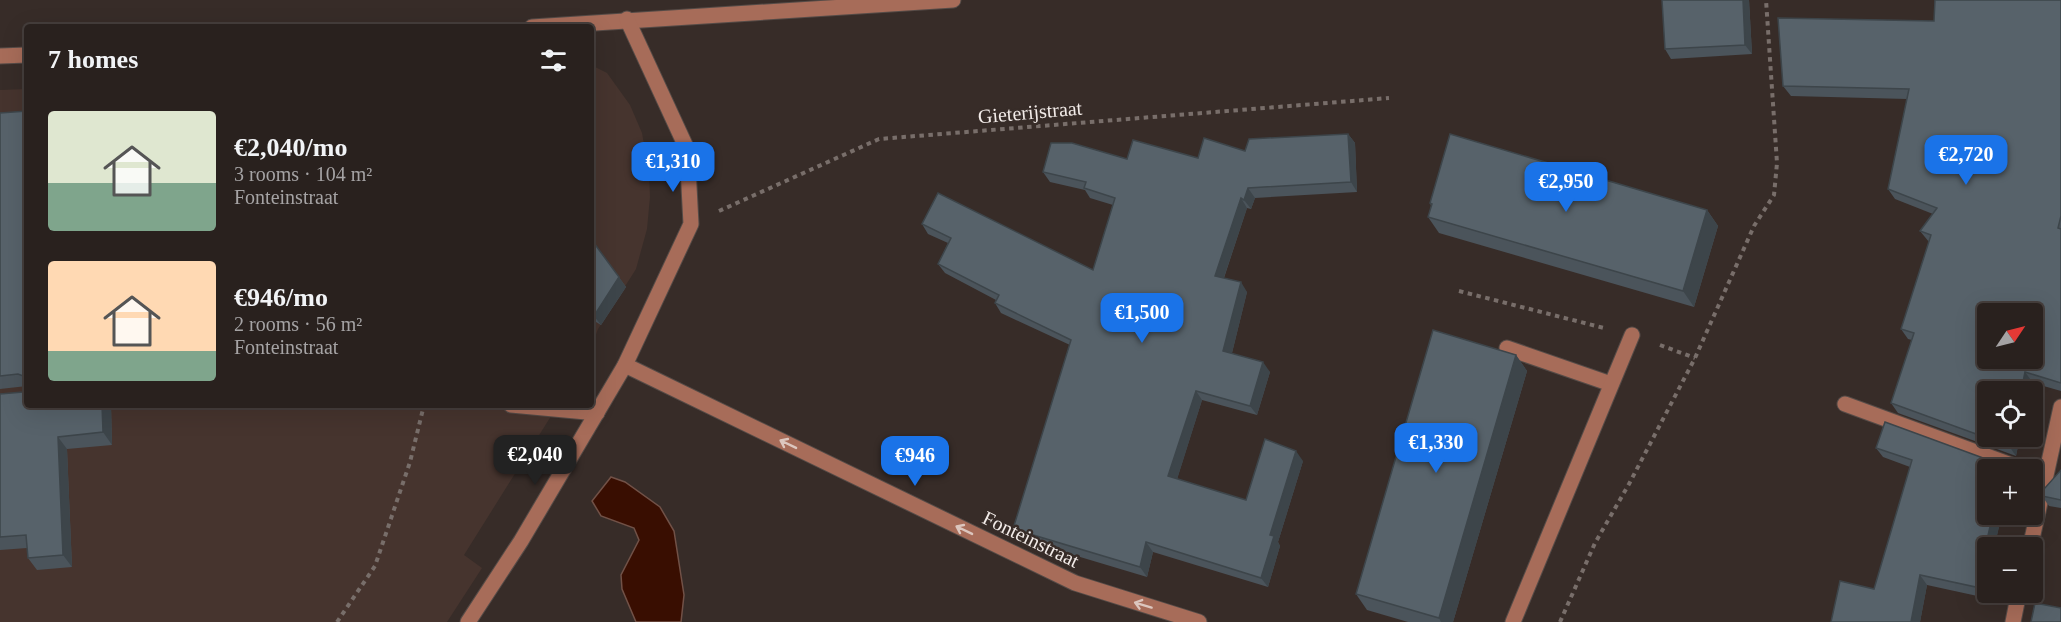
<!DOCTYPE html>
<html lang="en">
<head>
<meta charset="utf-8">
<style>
  :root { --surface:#29211e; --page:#312927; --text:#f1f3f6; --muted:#a5a3a4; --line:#453e3c; --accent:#1a73e8 }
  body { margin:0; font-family:Georgia,serif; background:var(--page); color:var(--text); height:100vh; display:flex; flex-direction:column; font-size:22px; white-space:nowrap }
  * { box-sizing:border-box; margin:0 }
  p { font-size:20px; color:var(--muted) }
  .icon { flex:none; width:33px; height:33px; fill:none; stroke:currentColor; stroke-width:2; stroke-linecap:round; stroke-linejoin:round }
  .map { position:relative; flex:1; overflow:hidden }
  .drawer { position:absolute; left:24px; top:24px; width:570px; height:384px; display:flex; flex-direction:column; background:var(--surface); border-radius:6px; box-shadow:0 6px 24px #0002,0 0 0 2px var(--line) }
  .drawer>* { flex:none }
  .needle { width:39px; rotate:55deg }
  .tools { position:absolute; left:1977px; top:303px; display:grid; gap:12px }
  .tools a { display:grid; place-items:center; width:66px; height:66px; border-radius:6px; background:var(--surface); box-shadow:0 6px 24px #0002,0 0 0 2px var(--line); font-size:30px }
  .price { position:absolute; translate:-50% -51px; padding:0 14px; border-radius:12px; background:var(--accent); color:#fff; font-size:20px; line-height:39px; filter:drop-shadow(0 2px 3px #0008) }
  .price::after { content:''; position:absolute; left:50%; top:36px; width:18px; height:14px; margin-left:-9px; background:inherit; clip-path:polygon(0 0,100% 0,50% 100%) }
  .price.current { background:#222; color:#fff }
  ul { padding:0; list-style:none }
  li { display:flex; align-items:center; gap:18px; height:150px; padding:0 24px }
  li span { display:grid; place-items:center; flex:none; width:168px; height:120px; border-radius:6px; color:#555 }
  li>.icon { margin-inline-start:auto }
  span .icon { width:72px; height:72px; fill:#fffc; stroke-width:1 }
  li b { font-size:26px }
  h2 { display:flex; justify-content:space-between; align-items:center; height:72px; padding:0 24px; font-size:26px }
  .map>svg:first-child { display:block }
</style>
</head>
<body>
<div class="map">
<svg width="2061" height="622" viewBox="0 0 2061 622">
  <rect width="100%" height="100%" fill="#372c28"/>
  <!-- built -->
  <g fill="#46342e">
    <path d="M591 65 607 73 630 105 642 133 649 172 650 197 647 229 636 269 598 329 591 348Z"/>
    <path d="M27 89V405H558L464 555 482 568 447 622H0V90Z"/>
  </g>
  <!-- water -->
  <path fill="#390e01" stroke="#715147" stroke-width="1.5" d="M611 477 625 482 660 507 674 531 684 595 681 622H636L622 589 621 575 639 540 634 528 601 516 592 501Z"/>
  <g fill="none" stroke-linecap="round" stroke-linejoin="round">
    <!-- minor casing -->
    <g stroke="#554b47" stroke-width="17">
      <g id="minor">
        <path d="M532 27 953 0"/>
        <path d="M0 56 27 55"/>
        <path d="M1507 348 1611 384"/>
        <path d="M625 365 1075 583 1199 622"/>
        <path d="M1845 404 2025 470"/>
        <path d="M511 405 597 413"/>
        <path d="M2030 548 2061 407"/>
        <path d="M468 622 521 541 625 365 691 224 687 149 627 19"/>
        <path d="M1513 622 1632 335"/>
        <path d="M2013 622 2019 592"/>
      </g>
    </g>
    <!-- path -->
    <g stroke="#786e6a" stroke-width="4" stroke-dasharray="4.5 4.5" stroke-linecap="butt">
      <path d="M719 211 879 139 1389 98"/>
      <path d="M1459 291 1604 328"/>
      <path d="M1660 345 1695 358"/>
      <path d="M337 622 375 566 410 462 424 405"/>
      <path d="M1560 622 1595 543 1629 484 1695 358 1754 226 1774 195 1777 163 1766 0"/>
    </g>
    <!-- minor -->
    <use href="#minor" stroke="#a76c59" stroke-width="15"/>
  </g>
  <!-- wall -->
  <g fill="#4b545b">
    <path d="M1749 0 1752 54 1671 59 1665 49Z"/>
    <path d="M2061 0V391L2033 383 1988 436H2020L2016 456 1898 413 1891 403 1912 340 1908 339 1901 329 1929 242 1920 231 1933 214 1895 199 1888 189 1907 99 1791 96 1783 86 1934 21Z"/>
    <path d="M27 111V386L0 389V113Z"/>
    <path d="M1348 134 1355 143 1357 192 1255 198 1251 209 1247 208 1224 278 1247 292 1232 353 1270 372 1257 415 1202 400 1177 479 1246 500 1303 461 1278 542 1280 546 1268 587 1153 552 1147 577 1020 539 1013 529 1070 345 1001 313 995 303 996 300 945 273 938 264 948 243 928 234 922 224 1093 270 1113 205 1090 198 1085 190 1050 182 1043 172 1127 159 1198 158Z"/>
    <path d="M1430 203 1707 210 1718 226 1694 307 1439 233 1428 217 1431 206Z"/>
    <path d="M591 239 626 287 601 325 591 319Z"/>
    <path d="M1516 355 1527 371 1453 622H1408L1367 610 1356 594Z"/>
    <path d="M0 394 111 405 112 445 67 449 72 567 37 570 28 558 27 548 0 550Z"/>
    <path d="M1876 448 2005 466 2007 470H1988V514H2002L1994 548H1988V576L1982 597 1927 585 1920 622H1831L1874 589 1910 467 1883 457Z"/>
    <path d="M2061 470V508L2049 506 2042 496Z"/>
  </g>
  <!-- shaded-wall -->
  <g fill="#3d454a">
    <path d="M1743 0H1749L1752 54 1745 45Z"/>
    <path d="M1348 134 1355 143 1357 192 1351 182Z"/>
    <path d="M1248 188 1255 198 1251 209 1244 200Z"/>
    <path d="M1241 198 1247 208 1221 286 1215 276Z"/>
    <path d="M1707 210 1718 226 1694 307 1683 291Z"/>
    <path d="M619 277 626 287 601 325 594 316Z"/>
    <path d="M1241 282 1247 292 1230 361 1223 351Z"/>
    <path d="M1516 355 1527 371 1453 622H1441L1439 618Z"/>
    <path d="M1263 362 1270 372 1257 415 1250 406Z"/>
    <path d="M2025 372 2033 383 2031 392H2021Z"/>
    <path d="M1196 391 1202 400 1175 486 1168 476Z"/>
    <path d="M102 405H111L112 445 103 432Z"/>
    <path d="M2011 436H2020L2016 456 2009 446Z"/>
    <path d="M58 437 67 449 72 567 63 555Z"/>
    <path d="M1296 451 1303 461 1278 542 1280 546 1268 587 1261 578 1270 535Z"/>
    <path d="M1993 514H2002L1994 548H1988V576L1982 597 1976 587Z"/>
    <path d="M1146 542 1153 552 1147 577 1140 567Z"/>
    <path d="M1920 575 1927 585 1920 622H1911Z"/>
  </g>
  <!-- building -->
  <g fill="#57626a" stroke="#3d454a" stroke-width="1.5" fill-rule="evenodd">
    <path d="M1662 0H1743L1745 45 1665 49Z"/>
    <path d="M1935 0H2061V216L2058 228 2061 229V383L2025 372 2021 392H1988V436H2011L2009 446 1891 403 1914 333 1901 329 1931 235 1920 231 1937 208 1888 189 1909 89 1783 86 1778 18 1934 21ZM1988 314H2032V358H1988Z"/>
    <path d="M27 111V380L26 377 18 374 0 376V113Z"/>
    <path d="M1348 134 1351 182 1248 188 1244 200 1241 198 1215 276 1241 282 1223 351 1263 362 1250 406 1196 391 1168 476 1246 500 1265 439 1296 451 1270 535 1274 536 1261 578 1146 542 1140 567 1013 529 1071 340 995 303 999 295 938 264 951 238 922 224 938 193 1093 270 1115 198 1084 188 1086 182 1043 172 1051 143H1072L1127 159 1133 140 1198 158 1204 138 1245 151 1249 139Z"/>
    <path d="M1450 134 1707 210 1683 291 1428 217 1432 204 1430 203Z"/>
    <path d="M591 239 619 277 594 316 591 314Z"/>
    <path d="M1433 330 1516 355 1439 618 1356 594Z"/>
    <path d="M27 387V405H102L103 432 58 437 63 555 28 558 26 535 0 537V394L23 392Z"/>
    <path d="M1885 422 2005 466 2004 470H1988V514H1993L1976 587 1920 575 1911 622H1831L1840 581 1874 589 1912 460 1876 448Z"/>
    <path d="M2061 470V500L2042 496 2044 489Z"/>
    <path d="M2035 603 2061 608V622H2031Z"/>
  </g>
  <!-- one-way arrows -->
  <defs><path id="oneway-shaft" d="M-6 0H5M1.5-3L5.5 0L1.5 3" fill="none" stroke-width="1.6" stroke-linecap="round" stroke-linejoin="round" transform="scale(1.5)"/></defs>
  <g stroke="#dcc6be">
    <use href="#oneway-shaft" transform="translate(788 444) rotate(-154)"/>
    <use href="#oneway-shaft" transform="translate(964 530) rotate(-154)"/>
    <use href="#oneway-shaft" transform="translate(1143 605) rotate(-163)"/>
  </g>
  <g text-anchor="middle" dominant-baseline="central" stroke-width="5" stroke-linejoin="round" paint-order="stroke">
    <!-- street labels -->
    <g font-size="20" fill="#f3ece9" stroke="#372c28">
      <text transform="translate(1030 112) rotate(-5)">Gieterijstraat</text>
      <text transform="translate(1031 539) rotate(26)">Fonteinstraat</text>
    </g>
  </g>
</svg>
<div class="tools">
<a><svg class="needle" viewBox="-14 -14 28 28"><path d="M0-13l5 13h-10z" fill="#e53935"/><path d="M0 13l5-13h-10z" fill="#a5a3a4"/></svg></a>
<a><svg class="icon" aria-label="locate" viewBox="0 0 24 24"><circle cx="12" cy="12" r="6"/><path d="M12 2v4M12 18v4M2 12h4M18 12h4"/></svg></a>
<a>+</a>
<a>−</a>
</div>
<b class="price" style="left:1966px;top:186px">€2,720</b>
<b class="price" style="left:673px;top:193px">€1,310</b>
<b class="price" style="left:1566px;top:213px">€2,950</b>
<b class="price" style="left:1142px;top:344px">€1,500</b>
<b class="price" style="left:1436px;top:474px">€1,330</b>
<b class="price current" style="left:535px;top:486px">€2,040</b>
<b class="price" style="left:915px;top:487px">€946</b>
<section class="drawer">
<h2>7 homes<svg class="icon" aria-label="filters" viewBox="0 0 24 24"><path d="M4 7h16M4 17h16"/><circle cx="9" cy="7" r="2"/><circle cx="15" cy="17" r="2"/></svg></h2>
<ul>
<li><span style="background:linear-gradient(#dfe7d0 60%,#7fa58c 0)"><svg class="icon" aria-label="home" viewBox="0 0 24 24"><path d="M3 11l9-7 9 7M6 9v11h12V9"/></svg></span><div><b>€2,040/mo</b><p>3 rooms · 104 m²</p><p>Fonteinstraat</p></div></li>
<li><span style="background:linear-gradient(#ffd9b3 75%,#7fa58c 0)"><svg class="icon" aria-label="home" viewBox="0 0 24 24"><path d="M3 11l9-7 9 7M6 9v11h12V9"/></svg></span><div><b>€946/mo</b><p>2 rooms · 56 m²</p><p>Fonteinstraat</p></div></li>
</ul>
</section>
</div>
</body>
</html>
